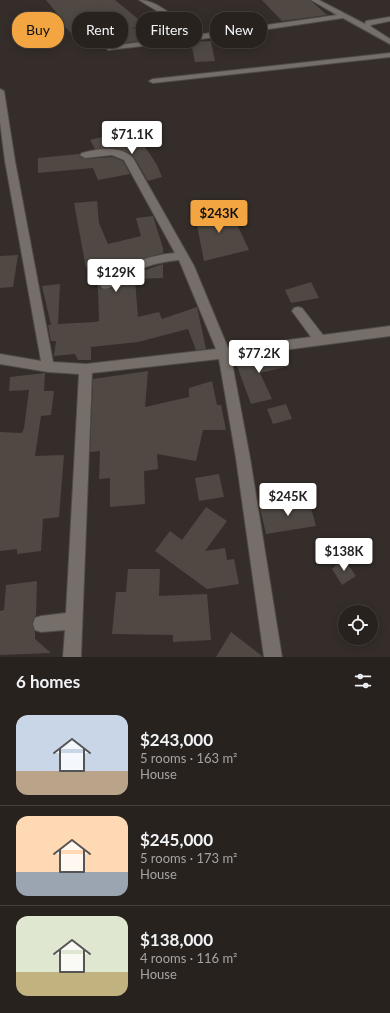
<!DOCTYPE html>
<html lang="en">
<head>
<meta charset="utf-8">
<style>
  :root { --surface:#28221f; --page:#342f2c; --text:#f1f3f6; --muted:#a5a4a4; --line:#443f3d; --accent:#f2a541 }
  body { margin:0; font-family:Lato,sans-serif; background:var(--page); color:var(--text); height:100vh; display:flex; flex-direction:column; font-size:15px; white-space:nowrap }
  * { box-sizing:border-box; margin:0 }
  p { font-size:13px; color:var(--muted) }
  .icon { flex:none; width:22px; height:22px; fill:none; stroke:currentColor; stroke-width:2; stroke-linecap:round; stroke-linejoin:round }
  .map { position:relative; height:657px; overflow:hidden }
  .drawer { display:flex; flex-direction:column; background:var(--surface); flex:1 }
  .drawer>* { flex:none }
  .hud { position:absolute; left:12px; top:12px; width:366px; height:36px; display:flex; gap:8px }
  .controls { position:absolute; left:338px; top:605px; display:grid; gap:8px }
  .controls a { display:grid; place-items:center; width:40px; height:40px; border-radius:50%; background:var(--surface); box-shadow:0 2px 10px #0003,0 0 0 1px var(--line); font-size:20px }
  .price { position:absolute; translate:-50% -34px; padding:0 9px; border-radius:4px; background:#fff; color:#222; font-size:13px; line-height:26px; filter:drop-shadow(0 1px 2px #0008) }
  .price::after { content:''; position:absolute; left:50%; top:24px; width:12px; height:9px; margin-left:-6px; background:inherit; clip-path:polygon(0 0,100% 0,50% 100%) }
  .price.selected { background:var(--accent); color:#111 }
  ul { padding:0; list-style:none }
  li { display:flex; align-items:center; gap:12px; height:100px; padding:0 16px }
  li+li { border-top:1px solid var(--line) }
  li span { display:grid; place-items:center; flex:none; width:112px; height:80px; border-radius:12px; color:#555 }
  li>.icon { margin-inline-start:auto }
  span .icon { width:48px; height:48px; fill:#fffc; stroke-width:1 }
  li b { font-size:17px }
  h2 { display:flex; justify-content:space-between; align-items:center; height:48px; padding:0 16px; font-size:17px }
  .chip { padding:0 14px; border-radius:16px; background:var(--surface); box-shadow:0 2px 10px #0003,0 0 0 1px var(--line); font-size:14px; line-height:36px }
  .chip.selected { background:var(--accent); color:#111 }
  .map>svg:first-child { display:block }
</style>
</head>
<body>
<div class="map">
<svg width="390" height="657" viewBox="0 0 390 657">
  <rect width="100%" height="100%" fill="#352d29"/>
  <!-- building -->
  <g fill="#4f4843">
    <path d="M46 0H115L144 24 133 28 146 40 125 43 117 36 94 44 87 39 79 41 60 22H64Z"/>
    <path d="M262 0H310L327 15 282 21Z"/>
    <path d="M211 41 215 61 195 62 191 42Z"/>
    <path d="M114 134 117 147 142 142 157 165 162 177 148 181 134 157 129 153 116 148 95 149 90 140Z"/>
    <path d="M79 154V156L85 159 112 157 123 161 130 174 98 180 93 168 38 173V158Z"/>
    <path d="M97 201 99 223 108 244 141 236 136 218 153 216 163 248V253L136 261 110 275 99 284 101 289H109L136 273 163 264V278L135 279 138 317 159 312 162 319 197 307 206 349 196 350 188 329 138 342 91 347V360H78L75 354 54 356 56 341H51L48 325H51L42 286 60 284 58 324 95 322 99 321 98 288 93 266 86 268 74 203Z"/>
    <path d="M227 207 231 222 235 220 249 250 204 261 194 210Z"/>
    <path d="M18 255 13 287 0 288V256Z"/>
    <path d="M311 282 319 298 291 303 285 290Z"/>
    <path d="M283 352 290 366 260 373 272 399 251 404 234 358Z"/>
    <path d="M148 371 145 407 189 397V388L212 381 217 405H221L226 430H203L196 461 157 454 158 469 144 471 145 504 110 507V478L99 479 100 451 90 452 93 379Z"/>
    <path d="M45 373 44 391H54L51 415 41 416 35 456 64 455 59 517 43 519 41 551 17 554V549L0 551V432L22 433 24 428 29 390 9 391 10 377Z"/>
    <path d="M286 404 292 419 273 424 267 409Z"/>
    <path d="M219 474 224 497 199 501 195 478Z"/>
    <path d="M309 501 316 526 266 534 260 508Z"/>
    <path d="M206 507 227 521 205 551 225 548 227 560 234 559 239 584 207 589 155 551 170 531 182 540Z"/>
    <path d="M344 559 356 576 342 585 332 569Z"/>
    <path d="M128 569H160L159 596 207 594 211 640 173 642V635L112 634 116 592H126Z"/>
    <path d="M37 581 36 616 34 618 32 624 35 632V639L51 653 0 655V611L4 610 6 585Z"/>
    <path d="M231 632 262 656V657H216Z"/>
  </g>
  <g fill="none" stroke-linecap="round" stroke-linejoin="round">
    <!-- minor casing -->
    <g stroke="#504b47" stroke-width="2">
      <g id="minor">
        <path d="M139 0C160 0 180 23 196 35L337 15 311 0H319L365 24 366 21 390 17V21L371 25 370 26 390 39V44L343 18 195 40 108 50 107 48 111 46 188 36 162 14Z"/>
        <path d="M390 53V57L153 83 149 81 153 79Z"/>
        <path d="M0 89 4 91 15 161 53 362 86 364 216 349 179 260C161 262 145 265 129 275 121 280 111 291 102 288L100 285 102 282C125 266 147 255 175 253L124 160 112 155 85 158 80 155 82 153C97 149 121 145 133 158L194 266 228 348 311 337 292 311 294 308 298 307 302 308 323 335 390 326V336L231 357 250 458 282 657H264L236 458 219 359 92 373 81 657H63L65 630 41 632 35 630 33 624 35 618 41 616 66 613 79 374 48 372 0 364V354L41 361 5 161 0 122Z"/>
      </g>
    </g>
    <!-- minor -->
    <use href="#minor" fill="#766e69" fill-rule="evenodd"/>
  </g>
</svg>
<div class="controls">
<a><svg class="icon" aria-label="locate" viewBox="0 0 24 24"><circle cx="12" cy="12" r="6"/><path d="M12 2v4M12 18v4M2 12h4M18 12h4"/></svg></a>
</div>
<b class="price" style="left:132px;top:155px">$71.1K</b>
<b class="price selected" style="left:219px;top:234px">$243K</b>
<b class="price" style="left:116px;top:293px">$129K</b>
<b class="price" style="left:259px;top:374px">$77.2K</b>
<b class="price" style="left:288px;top:517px">$245K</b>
<b class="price" style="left:344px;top:572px">$138K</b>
<div class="hud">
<a class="chip selected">Buy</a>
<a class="chip">Rent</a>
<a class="chip">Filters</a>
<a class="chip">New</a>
</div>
</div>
<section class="drawer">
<h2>6 homes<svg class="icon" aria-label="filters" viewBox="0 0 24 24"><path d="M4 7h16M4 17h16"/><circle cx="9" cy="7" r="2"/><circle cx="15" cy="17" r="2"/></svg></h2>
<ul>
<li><span style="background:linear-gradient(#c9d6e8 70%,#b9a48a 0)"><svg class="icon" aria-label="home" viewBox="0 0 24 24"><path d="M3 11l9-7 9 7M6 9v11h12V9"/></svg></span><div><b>$243,000</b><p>5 rooms · 163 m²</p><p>House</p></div></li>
<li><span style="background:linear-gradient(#ffd9b3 70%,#9aa5b1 0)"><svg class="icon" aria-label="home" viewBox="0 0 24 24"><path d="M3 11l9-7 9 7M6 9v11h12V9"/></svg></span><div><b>$245,000</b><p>5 rooms · 173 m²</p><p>House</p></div></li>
<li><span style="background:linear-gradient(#dfe7d0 70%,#c2b280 0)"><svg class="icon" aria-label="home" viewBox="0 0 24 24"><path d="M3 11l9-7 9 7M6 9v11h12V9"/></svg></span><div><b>$138,000</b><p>4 rooms · 116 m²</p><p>House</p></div></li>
</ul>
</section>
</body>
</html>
